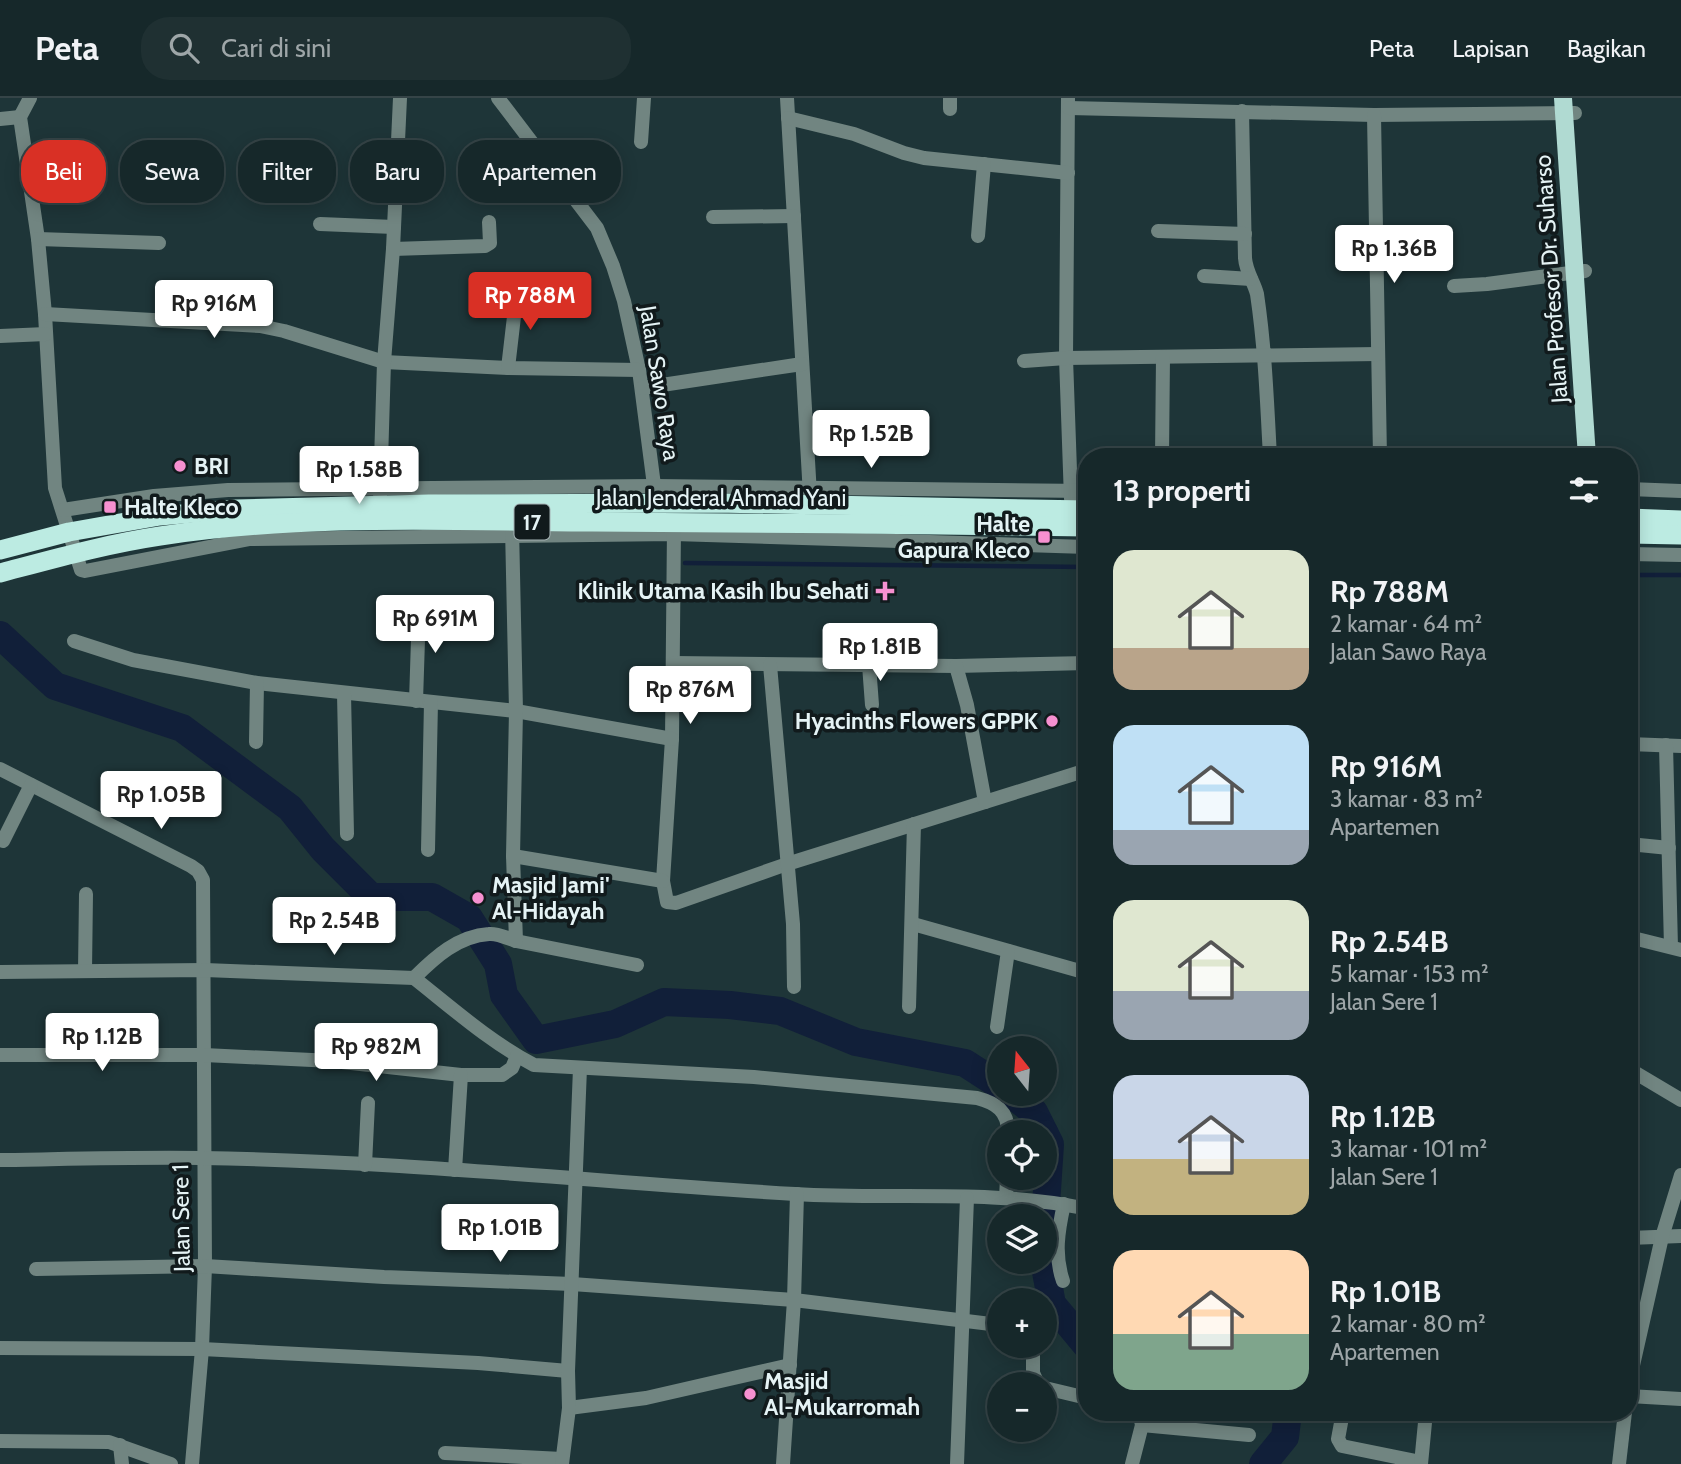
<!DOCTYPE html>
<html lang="id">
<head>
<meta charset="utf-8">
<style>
  :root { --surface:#16282a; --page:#1f3032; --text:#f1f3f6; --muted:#9ea6a8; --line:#354447; --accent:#d93025 }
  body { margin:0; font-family:Cabin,sans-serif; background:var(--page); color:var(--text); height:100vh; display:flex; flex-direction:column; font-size:26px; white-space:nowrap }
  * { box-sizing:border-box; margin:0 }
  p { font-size:23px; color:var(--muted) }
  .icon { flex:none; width:38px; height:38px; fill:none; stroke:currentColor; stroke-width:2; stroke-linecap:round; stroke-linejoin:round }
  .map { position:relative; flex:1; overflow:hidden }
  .panel { position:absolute; left:1078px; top:350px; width:560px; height:973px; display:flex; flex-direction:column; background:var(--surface); border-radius:28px; box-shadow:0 4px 18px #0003,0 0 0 2px var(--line) }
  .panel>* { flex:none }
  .hud { position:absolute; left:21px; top:42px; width:665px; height:63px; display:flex; gap:14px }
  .needle { width:46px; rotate:343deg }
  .buttons { position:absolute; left:987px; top:938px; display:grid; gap:14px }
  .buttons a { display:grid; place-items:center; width:70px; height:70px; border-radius:50%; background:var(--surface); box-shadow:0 4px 18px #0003,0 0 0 2px var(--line); font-size:35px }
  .price { position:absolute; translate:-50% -60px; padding:0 16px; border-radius:7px; background:#fff; color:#222; font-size:23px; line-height:46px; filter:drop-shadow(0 2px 4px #0008) }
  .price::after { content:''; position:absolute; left:50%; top:42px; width:21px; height:16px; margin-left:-10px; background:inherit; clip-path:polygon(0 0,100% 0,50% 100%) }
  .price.active { background:var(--accent); color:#fff }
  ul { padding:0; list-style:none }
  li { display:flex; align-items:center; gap:21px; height:175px; padding:0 35px }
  li span { display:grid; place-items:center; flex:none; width:196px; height:140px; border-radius:21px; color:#555 }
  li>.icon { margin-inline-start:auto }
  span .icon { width:84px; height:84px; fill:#fffc; stroke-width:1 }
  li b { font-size:30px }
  h2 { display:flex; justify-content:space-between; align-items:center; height:84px; padding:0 35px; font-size:30px }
  .chip { padding:0 24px; border-radius:28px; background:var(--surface); box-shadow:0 4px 18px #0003,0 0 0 2px var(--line); font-size:24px; line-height:63px }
  .chip.active { background:var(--accent); color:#fff }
  header { display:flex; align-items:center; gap:42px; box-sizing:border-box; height:98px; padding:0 35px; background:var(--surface); border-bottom:2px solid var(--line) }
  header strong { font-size:33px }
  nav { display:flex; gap:38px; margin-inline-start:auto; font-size:24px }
  .search { width:490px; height:63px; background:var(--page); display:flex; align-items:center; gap:18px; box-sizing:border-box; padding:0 24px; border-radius:28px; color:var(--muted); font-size:26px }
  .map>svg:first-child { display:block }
</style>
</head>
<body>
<header>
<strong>Peta</strong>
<div class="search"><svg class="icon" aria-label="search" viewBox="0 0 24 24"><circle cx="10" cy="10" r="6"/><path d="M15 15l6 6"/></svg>Cari di sini</div>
<nav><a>Peta</a><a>Lapisan</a><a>Bagikan</a></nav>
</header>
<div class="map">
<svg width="1681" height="1366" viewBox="0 0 1681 1366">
  <rect width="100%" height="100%" fill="#1e3538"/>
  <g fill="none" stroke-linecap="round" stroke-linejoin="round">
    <!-- stream -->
    <g stroke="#111f39" stroke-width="4.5">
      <path d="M685 465 1087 469"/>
      <path d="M1629 477H1681"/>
    </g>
    <!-- river -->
    <g stroke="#111f39" stroke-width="28">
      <path d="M0 537 55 588 182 630 290 710 323 751 371 799H432L469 820 498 866 504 897 536 942 615 926 664 904 730 907 780 913 856 944 965 965 999 987"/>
      <path d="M1011 996 1034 1014 1044 1034"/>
      <path d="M1045 1036 1050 1046 1045 1122"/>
      <path d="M1045 1137 1046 1174 1052 1206 1087 1248"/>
      <path d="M1263 1366 1285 1339 1288 1314"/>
    </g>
    <!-- minor -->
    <g stroke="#718581" stroke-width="14">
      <path d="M30 0 20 19 38 141 45 216 55 390 81 472 85 473 250 441 674 436 1087 449"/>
      <path d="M498 0 597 130 613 168 624 203 639 272 655 395"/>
      <path d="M787 0 810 397"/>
      <path d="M1068 0 1066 260 1071 401"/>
      <path d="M1069 10 1374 17 1575 15"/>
      <path d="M950 11V0"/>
      <path d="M1242 13 1245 160C1246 174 1254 184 1257 196 1265 250 1267 304 1270 359"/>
      <path d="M1374 17 1380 359"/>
      <path d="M788 20 854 36 904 55 924 60 1068 75"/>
      <path d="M0 21 20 19"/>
      <path d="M641 44 644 0"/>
      <path d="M713 119 794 118"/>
      <path d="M320 126 394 129"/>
      <path d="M1158 133 1245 136"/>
      <path d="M978 138 984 66"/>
      <path d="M38 141 159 145"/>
      <path d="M393 151 485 148 490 145 489 124"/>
      <path d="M1204 178 1251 181"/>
      <path d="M1454 188 1487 186 1585 173"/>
      <path d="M45 216 260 228 284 233 384 264 508 270 639 272"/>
      <path d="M0 238 46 236"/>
      <path d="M1024 263 1066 260 1378 256"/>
      <path d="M508 270 517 193"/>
      <path d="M642 290 802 266"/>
      <path d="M1162 359 1163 259"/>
      <path d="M1629 391 1681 393"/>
      <path d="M380 397 384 264 393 151 400 0"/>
      <path d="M63 412 154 398 228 392 654 388 1087 393"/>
      <path d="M674 429 672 641 663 783 667 804 676 805 787 766 1087 672"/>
      <path d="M1629 456 1681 457"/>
      <path d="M74 543 133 562 257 585 516 613 672 641"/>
      <path d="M674 565 956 568 1087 565"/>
      <path d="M770 567 793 826 794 889"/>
      <path d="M869 567 872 607"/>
      <path d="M956 568 967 607 985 704"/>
      <path d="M344 596 347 736"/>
      <path d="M416 603 419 511"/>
      <path d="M256 644 257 585"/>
      <path d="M1629 646 1681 648"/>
      <path d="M1666 647 1671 849"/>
      <path d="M0 671 191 768 198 773 203 782 205 1168 202 1251 192 1366"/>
      <path d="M3 743 31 687"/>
      <path d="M1629 746 1669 750"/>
      <path d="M428 752 431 604"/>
      <path d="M513 758 663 783"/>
      <path d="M913 826 1087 875"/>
      <path d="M1629 839 1681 852"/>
      <path d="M516 843 637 867"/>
      <path d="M85 873 86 796"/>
      <path d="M0 874 205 872 414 880C435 859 458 838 489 836 497 835 507 840 516 843L513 758 516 613 512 430"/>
      <path d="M414 880C452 910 490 944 534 967L754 979 977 1000C996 1005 1008 1013 1008 1034"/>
      <path d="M909 909 914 726"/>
      <path d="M997 929 1008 853"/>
      <path d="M0 957H204L333 963 461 977H502L512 970 517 958"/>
      <path d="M1629 971 1681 1002"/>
      <path d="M0 1062C67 1061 135 1059 202 1060 400 1063 597 1084 795 1096 891 1102 989 1091 1083 1110L1087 1060"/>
      <path d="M365 1067 368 1005"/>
      <path d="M455 1072 461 977"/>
      <path d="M1006 1100 1007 1080"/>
      <path d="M1629 1140 1681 1138"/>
      <path d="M36 1171 205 1168 384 1179 572 1186 794 1202 999 1227"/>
      <path d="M1063 1183C1054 1157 1058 1133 1064 1106"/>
      <path d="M1033 1248V1275L1038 1286"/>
      <path d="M0 1250 202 1251 478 1265 568 1273"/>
      <path d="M1629 1285 1662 1139 1681 1077"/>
      <path d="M1045 1290 1087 1300"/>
      <path d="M1629 1298 1681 1301"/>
      <path d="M569 1310 646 1300 790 1267"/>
      <path d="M1343 1314 1338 1341 1342 1348 1421 1364"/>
      <path d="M1142 1327 1249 1337"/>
      <path d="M0 1343 109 1344 171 1366"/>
      <path d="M120 1347 122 1366"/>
      <path d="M445 1355 562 1361"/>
      <path d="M562 1366 569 1310 568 1273 580 970"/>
      <path d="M783 1366 794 1202 797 1096"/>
      <path d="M957 1366 967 1100"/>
      <path d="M1132 1366 1142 1327 1139 1314"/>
      <path d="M1421 1366 1426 1314"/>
      <path d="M1619 1366 1625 1314"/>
    </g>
    <!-- primary -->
    <path stroke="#b0dad2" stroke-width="18" d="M1563 0 1587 359"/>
    <!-- trunk -->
    <g stroke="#bcebe2" stroke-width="19">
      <path d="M1629 420 1681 422"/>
      <path d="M1629 436 1681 437"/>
      <path d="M0 452 69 434 160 418 236 411 429 406 717 405 1087 412"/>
      <path d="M0 475C53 461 106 446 160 438 301 416 451 423 593 424 758 425 922 426 1087 429"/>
    </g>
  </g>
  <!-- markers -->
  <g fill="#f690d0" stroke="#111a1c" stroke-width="2.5">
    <circle cx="180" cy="368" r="7"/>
    <rect x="103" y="402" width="14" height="14" rx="3.5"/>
    <rect x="1037" y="432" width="14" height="14" rx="3.5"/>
    <path d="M881.5 482.5h7v7h7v7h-7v7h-7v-7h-7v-7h7z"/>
    <circle cx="1052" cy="623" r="7"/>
    <circle cx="478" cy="800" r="7"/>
    <circle cx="750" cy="1296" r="7"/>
  </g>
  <g text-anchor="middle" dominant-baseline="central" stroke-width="7" stroke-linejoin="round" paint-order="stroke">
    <!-- shield labels -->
    <rect fill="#111a1c" stroke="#a5b2b4" stroke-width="2" x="514.5" y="406.5" width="35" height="35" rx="5"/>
    <g font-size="21" font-weight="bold" fill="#e5f3f5">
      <text x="532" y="424">17</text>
    </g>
    <!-- street labels -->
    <g font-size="23" fill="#e5f3f5" stroke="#111a1c">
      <text transform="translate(1551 181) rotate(-94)">Jalan Profesor Dr. Suharso</text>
      <text transform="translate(660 285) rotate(81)">Jalan Sawo Raya</text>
      <text x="721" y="400">Jalan Jenderal Ahmad Yani</text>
      <text transform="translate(181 1120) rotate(-91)">Jalan Sere 1</text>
    </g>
    <!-- poi labels -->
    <g font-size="23" font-weight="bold" fill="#e5f3f5" stroke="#111a1c" text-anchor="start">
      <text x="194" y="368">BRI</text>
      <text x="124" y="409">Halte Kleco</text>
      <text x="1030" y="426" text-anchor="end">Halte<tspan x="1030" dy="26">Gapura Kleco</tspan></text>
      <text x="869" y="493" text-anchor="end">Klinik Utama Kasih Ibu Sehati</text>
      <text x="1038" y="623" text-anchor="end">Hyacinths Flowers GPPK</text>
      <text x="492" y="787">Masjid Jami'<tspan x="492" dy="26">Al-Hidayah</tspan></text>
      <text x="764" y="1283">Masjid<tspan x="764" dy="26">Al-Mukarromah</tspan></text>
    </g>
  </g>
</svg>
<div class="buttons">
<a><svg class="needle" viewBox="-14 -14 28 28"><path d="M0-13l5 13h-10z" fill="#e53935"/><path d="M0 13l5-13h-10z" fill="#9ea6a8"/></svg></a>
<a><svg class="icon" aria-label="locate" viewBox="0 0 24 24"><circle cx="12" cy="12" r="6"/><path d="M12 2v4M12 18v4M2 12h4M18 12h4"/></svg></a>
<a><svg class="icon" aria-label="layers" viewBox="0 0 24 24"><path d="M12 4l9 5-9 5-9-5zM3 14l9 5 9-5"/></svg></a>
<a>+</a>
<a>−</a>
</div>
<b class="price" style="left:1394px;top:187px">Rp 1.36B</b>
<b class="price active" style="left:530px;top:234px">Rp 788M</b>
<b class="price" style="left:214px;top:242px">Rp 916M</b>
<b class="price" style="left:871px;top:372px">Rp 1.52B</b>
<b class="price" style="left:359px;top:408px">Rp 1.58B</b>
<b class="price" style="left:435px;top:557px">Rp 691M</b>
<b class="price" style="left:880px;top:585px">Rp 1.81B</b>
<b class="price" style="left:690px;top:628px">Rp 876M</b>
<b class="price" style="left:161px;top:733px">Rp 1.05B</b>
<b class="price" style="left:334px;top:859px">Rp 2.54B</b>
<b class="price" style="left:102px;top:975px">Rp 1.12B</b>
<b class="price" style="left:376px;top:985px">Rp 982M</b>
<b class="price" style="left:500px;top:1166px">Rp 1.01B</b>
<div class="hud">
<a class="chip active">Beli</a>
<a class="chip">Sewa</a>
<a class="chip">Filter</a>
<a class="chip">Baru</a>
<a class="chip">Apartemen</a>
</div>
<section class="panel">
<h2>13 properti<svg class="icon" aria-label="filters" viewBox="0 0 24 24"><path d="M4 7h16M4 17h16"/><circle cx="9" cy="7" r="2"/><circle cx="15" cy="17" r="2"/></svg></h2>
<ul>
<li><span style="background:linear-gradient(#dfe7d0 70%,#b9a48a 0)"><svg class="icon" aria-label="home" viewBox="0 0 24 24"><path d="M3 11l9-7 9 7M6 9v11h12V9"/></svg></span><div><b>Rp 788M</b><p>2 kamar · 64 m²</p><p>Jalan Sawo Raya</p></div></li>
<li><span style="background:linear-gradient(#bfe0f5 75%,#9aa5b1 0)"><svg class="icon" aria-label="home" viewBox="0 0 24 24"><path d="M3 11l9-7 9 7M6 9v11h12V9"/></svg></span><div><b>Rp 916M</b><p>3 kamar · 83 m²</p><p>Apartemen</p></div></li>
<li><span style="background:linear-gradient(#dfe7d0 65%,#9aa5b1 0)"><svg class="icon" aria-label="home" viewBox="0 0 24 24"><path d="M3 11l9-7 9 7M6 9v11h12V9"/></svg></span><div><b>Rp 2.54B</b><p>5 kamar · 153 m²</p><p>Jalan Sere 1</p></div></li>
<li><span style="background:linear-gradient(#c9d6e8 60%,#c2b280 0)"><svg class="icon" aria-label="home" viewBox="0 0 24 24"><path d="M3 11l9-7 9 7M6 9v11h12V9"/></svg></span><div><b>Rp 1.12B</b><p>3 kamar · 101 m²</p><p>Jalan Sere 1</p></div></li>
<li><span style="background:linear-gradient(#ffd9b3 60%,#7fa58c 0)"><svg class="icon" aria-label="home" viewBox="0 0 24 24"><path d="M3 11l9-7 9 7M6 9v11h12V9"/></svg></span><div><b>Rp 1.01B</b><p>2 kamar · 80 m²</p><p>Apartemen</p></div></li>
</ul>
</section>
</div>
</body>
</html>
